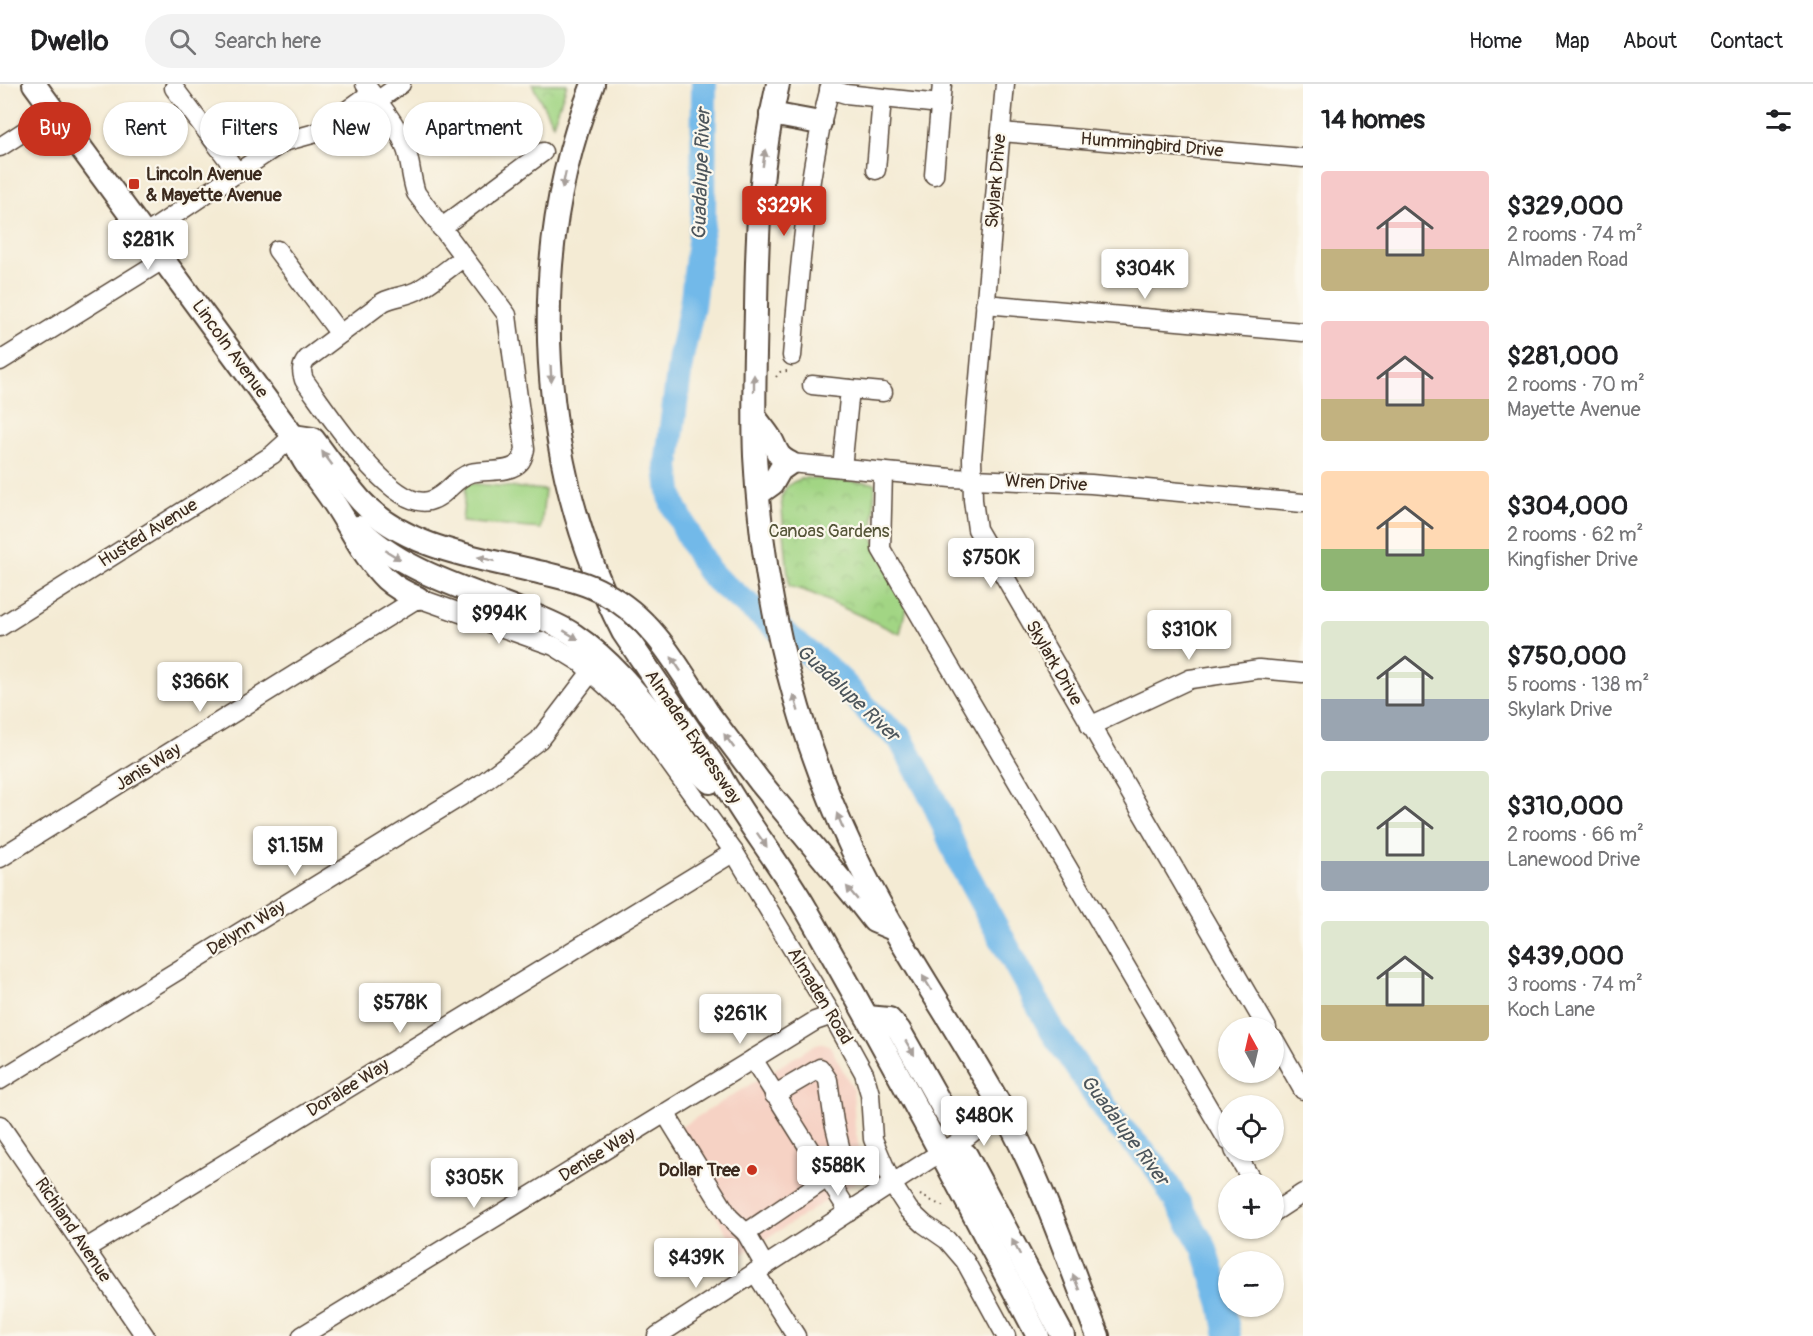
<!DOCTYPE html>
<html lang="en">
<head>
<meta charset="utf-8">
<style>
  :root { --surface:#fff; --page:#f2f2f2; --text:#202124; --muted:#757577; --line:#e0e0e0; --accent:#c8321e }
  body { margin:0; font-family:Pangolin,sans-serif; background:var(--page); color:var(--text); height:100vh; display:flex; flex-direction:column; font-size:22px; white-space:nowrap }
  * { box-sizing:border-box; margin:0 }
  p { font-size:20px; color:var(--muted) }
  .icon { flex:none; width:33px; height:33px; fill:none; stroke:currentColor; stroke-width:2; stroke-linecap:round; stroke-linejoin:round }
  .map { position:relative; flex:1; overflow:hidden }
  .side { display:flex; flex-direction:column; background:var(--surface); width:510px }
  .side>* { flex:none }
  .top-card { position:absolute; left:18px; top:18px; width:570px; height:54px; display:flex; gap:12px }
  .needle { width:39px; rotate:352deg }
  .controls { position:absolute; left:1218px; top:933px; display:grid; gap:12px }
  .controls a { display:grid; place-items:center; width:66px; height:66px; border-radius:50%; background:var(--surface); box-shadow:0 2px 4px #0004; font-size:30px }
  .price { position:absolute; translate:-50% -51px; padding:0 14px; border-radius:6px; background:#fff; color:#222; font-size:20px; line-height:39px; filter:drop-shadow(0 2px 3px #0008) }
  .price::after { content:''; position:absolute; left:50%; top:36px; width:18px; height:14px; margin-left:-9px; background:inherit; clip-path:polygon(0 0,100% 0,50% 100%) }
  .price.on { background:var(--accent); color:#fff }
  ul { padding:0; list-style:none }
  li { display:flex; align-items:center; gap:18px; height:150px; padding:0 18px }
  li span { display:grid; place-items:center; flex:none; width:168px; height:120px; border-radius:6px; color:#555 }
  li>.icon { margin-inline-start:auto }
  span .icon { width:72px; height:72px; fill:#fffc; stroke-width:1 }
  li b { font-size:26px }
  h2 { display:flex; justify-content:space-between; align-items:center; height:72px; padding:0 18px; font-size:26px }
  .tag { padding:0 21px; border-radius:27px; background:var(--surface); box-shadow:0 2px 4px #0004; font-size:21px; line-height:54px }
  .tag.on { background:var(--accent); color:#fff }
  header { display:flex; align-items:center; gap:36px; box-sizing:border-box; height:84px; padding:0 30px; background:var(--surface); border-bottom:2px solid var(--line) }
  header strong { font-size:28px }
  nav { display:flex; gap:33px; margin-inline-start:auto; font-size:21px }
  .search { width:420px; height:54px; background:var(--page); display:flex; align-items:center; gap:15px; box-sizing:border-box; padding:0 21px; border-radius:33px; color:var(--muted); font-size:22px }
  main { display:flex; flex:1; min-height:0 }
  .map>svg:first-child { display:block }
</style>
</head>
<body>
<header>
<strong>Dwello</strong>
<div class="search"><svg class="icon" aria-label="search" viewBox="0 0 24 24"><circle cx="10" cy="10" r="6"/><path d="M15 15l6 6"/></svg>Search here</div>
<nav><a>Home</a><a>Map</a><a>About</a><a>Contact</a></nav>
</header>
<main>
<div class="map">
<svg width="1303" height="1252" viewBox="0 0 1303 1252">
  <defs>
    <pattern id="park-crowns" width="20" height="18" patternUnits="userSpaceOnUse" patternTransform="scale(1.5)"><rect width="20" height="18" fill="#a2d584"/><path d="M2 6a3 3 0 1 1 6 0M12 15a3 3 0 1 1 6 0" fill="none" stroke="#8cb772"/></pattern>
  </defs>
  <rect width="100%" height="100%" fill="#fbf7ec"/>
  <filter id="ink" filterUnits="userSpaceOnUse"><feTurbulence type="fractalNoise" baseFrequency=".0167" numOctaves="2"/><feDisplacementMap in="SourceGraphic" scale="12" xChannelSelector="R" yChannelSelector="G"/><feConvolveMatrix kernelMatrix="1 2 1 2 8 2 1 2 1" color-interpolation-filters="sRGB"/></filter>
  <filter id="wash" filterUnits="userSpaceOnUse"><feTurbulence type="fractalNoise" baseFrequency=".008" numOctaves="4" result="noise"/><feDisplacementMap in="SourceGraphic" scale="24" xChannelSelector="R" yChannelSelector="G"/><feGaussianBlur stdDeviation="1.35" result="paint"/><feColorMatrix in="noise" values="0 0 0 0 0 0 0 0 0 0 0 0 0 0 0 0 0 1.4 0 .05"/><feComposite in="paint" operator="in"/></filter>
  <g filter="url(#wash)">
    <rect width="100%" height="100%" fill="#f4ebd4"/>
    <!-- built -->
    <path fill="#f6d2c4" d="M824 959 830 962 853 1005 855 1043 859 1063 866 1081V1089L860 1095 741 1171 666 1052 816 960Z"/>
    <!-- park -->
    <g fill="url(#park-crowns)" stroke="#6e8051" stroke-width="1.5">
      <path d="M532 0H567L553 40Z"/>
      <path d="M805 394 875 399 873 454 906 523 900 550 811 509 789 502 781 414C785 401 793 397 805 394Z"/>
    </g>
    <!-- pitch -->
    <path fill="#a2d584" stroke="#6e8051" stroke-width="1.5" d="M466 399 545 406 541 445 462 438Z"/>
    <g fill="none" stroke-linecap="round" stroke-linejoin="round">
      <!-- river -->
      <path stroke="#72b9e9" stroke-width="26" d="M704 0 703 133 692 222 681 273 667 382 670 408 673 420 695 464 708 486 717 496 826 583 843 599 875 634 900 654 933 715 960 778 1053 948 1114 1037 1155 1081 1204 1163 1222 1220 1228 1252"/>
    </g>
  </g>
  <g filter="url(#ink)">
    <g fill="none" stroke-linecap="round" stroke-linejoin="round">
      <!-- minor casing -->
      <g stroke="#574739" stroke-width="21">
        <g id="minor">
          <path d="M365 0C380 21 399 42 407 68 411 82 411 94 416 109L507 231 509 247 525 365C524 369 523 375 520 378 510 390 485 385 471 389 455 393 446 413 429 417 390 427 325 324 304 296 301 287 301 282 307 275L383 218C395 212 409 212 420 205 435 196 449 184 464 173"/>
          <path d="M1005 0 972 374 973 416 977 445 1267 944"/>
          <path d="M174 4 238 89"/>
          <path d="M829 5 846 10 940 20"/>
          <path d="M377 17 401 0"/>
          <path d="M1001 48 1303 74"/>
          <path d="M0 63 54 28"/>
          <path d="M876 86 882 14"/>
          <path d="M934 91 942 0"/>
          <path d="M441 144 543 68"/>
          <path d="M146 150 283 58 316 49 371 9"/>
          <path d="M277 166 340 250"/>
          <path d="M985 220 1303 248"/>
          <path d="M792 272C800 180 807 89 831 0"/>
          <path d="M0 277 164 175"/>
          <path d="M812 301 850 305 842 384"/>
          <path d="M850 305 883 308"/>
          <path d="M790 379 951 394 1091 400 1303 419"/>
          <path d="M883 388 881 465 1228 1057"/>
          <path d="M0 543 272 371 293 352"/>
          <path d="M1090 642 1190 595 1259 585 1303 589"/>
          <path d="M0 774 418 514 554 562 580 578 630 624 734 768 832 931 864 989 870 1010 873 1055 892 1100 909 1126 924 1140 947 1156 965 1177 1006 1252"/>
          <path d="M1274 955 1303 1006"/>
          <path d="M753 975 849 1128"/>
          <path d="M0 996 481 700 539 656 591 588"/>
          <path d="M665 1029 729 1133 746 1149"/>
          <path d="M0 1041 145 1252"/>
          <path d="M1234 1066 1254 1100"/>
          <path d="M1274 1128 1303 1109"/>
          <path d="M85 1165 734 768"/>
          <path d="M765 1182 746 1149 827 1094 844 1079 834 1038 828 996 820 984 774 1011"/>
          <path d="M755 1188 796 1252"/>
          <path d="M302 1252 815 937 832 931"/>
          <path d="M657 1252 941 1068C961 1058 975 1049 989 1031"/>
        </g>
      </g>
      <!-- major casing -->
      <g stroke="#574739" stroke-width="26">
        <g id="major">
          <path d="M34 0 293 352C300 378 320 397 334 419 351 444 364 474 386 495 396 504 405 509 418 514"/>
          <path d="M593 0C524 175 537 382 623 548L718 688C744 736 779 778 806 825 887 966 963 1109 1038 1252"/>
          <path d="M778 0C760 77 757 147 756 225 755 274 753 323 755 372 762 508 794 641 852 765 896 860 959 944 1008 1036 1045 1105 1069 1180 1098 1252"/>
          <path d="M771 30 820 39"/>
          <path d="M755 333C760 341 768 349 772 357 778 369 777 372 790 379L780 386 772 400 758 410"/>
          <path d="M293 352 313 355C329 376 344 398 361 417 407 466 481 474 543 489"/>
          <path d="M358 443C401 487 465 504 520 526 538 533 558 540 574 551 618 581 644 619 677 660 687 672 698 689 710 698"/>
          <path d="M708 629 760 698 860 819 874 837 891 844"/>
          <path d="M867 933 889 935 899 946 948 1033 954 1036 984 1038"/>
          <path d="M941 1068 966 1071 1063 1252"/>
        </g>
      </g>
      <!-- path -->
      <g stroke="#574739" stroke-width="2" stroke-dasharray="1.5 4.5" stroke-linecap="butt">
        <path d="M776 293 780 288 787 287"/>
        <path d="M920 1111 946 1124"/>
      </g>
      <!-- minor -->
      <use href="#minor" stroke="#fff" stroke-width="18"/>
      <!-- major -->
      <use href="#major" stroke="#fff" stroke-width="22"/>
      <!-- major-bridge casing -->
      <g stroke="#574739" stroke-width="26" stroke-linecap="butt">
        <path id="major-bridge" d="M543 489C563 494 585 498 604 509 654 535 678 583 708 629"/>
      </g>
      <!-- major-bridge -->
      <use href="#major-bridge" stroke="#fff" stroke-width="22"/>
    </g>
    <!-- one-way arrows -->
    <defs><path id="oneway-solid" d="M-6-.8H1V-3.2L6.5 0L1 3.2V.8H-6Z" transform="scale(1.5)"/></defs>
    <g fill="#a79f9a">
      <use href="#oneway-solid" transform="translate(764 74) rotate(-82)"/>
      <use href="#oneway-solid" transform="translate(564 96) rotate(102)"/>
      <use href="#oneway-solid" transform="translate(551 290) rotate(87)"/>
      <use href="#oneway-solid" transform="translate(754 299) rotate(-90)"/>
      <use href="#oneway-solid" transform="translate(327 374) rotate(-127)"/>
      <use href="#oneway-solid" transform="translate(393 471) rotate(32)"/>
      <use href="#oneway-solid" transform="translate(486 475) rotate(-166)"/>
      <use href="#oneway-solid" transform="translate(571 551) rotate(31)"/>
      <use href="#oneway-solid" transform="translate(676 580) rotate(-124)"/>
      <use href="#oneway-solid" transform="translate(796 619) rotate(-106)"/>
      <use href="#oneway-solid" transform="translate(729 657) rotate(-126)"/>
      <use href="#oneway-solid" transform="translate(840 737) rotate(-113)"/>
      <use href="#oneway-solid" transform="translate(762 756) rotate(55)"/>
      <use href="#oneway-solid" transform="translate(852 809) rotate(-130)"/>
      <use href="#oneway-solid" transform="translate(927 899) rotate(-121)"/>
      <use href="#oneway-solid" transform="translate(910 964) rotate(59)"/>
      <use href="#oneway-solid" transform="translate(1016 1163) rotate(-118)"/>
      <use href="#oneway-solid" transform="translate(1076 1198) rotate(-111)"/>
    </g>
  </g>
  <!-- markers -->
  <g fill="#c8321e" stroke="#fbf7ec" stroke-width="2">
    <rect x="128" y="94" width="12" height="12" rx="3"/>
    <circle cx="752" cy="1086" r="6"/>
  </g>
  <g text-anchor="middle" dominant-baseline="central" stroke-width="4.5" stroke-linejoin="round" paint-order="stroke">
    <!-- street labels -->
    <g font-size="18" fill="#3b2a1e" stroke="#fbf7ec">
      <text transform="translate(1152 61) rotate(5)">Hummingbird Drive</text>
      <text transform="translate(996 97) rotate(-85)">Skylark Drive</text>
      <text transform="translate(230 265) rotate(54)">Lincoln Avenue</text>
      <text transform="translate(1046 399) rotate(3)">Wren Drive</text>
      <text transform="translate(148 449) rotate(-32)">Husted Avenue</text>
      <text transform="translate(1054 579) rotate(60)">Skylark Drive</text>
      <text transform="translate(693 653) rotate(56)">Almaden Expressway</text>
      <text transform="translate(148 683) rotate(-32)">Janis Way</text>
      <text transform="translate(246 844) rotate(-32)">Delynn Way</text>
      <text transform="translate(820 912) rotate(59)">Almaden Road</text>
      <text transform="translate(348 1004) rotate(-32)">Doralee Way</text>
      <text transform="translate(597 1071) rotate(-32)">Denise Way</text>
      <text transform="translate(73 1146) rotate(56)">Richland Avenue</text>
    </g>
    <!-- poi labels -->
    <g font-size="18" font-weight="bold" fill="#3b2a1e" stroke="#fbf7ec" text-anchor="start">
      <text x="146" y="90">Lincoln Avenue<tspan x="146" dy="21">&amp; Mayette Avenue</tspan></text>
      <text x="740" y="1086" text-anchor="end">Dollar Tree</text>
    </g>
    <!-- park labels -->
    <g font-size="18" fill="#555538" stroke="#fbf7ec">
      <text x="829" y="447">Canoas Gardens</text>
    </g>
    <!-- water labels -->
    <g font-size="20" font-style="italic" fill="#4c555b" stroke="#fbf7ec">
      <text transform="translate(701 90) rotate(-88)">Guadalupe River</text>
      <text transform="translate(848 609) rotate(43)">Guadalupe River</text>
      <text transform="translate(1125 1046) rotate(53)">Guadalupe River</text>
    </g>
  </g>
</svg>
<div class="controls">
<a><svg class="needle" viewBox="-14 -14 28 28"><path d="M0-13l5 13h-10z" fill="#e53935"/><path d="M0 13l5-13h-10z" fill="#757577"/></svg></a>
<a><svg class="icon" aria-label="locate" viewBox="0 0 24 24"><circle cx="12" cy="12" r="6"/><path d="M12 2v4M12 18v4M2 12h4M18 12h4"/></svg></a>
<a>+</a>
<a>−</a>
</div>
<b class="price on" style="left:784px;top:153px">$329K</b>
<b class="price" style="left:148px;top:187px">$281K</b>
<b class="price" style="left:1145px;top:216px">$304K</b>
<b class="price" style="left:991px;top:505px">$750K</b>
<b class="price" style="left:499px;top:561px">$994K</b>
<b class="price" style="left:1189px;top:577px">$310K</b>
<b class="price" style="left:200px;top:629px">$366K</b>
<b class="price" style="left:295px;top:793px">$1.15M</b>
<b class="price" style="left:400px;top:950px">$578K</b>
<b class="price" style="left:740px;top:961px">$261K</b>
<b class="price" style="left:984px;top:1063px">$480K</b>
<b class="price" style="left:838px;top:1113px">$588K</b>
<b class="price" style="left:474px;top:1125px">$305K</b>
<b class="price" style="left:696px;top:1205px">$439K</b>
<div class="top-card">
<a class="tag on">Buy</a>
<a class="tag">Rent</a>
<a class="tag">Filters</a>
<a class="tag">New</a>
<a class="tag">Apartment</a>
</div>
</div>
<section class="side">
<h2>14 homes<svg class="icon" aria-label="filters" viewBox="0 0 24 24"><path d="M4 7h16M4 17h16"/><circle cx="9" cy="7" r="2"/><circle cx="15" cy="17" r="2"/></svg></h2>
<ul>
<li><span style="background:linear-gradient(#f6c9c9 65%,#c2b280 0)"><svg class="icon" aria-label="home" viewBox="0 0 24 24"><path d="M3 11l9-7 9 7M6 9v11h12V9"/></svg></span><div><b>$329,000</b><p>2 rooms · 74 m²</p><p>Almaden Road</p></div></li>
<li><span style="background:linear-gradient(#f6c9c9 65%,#c2b280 0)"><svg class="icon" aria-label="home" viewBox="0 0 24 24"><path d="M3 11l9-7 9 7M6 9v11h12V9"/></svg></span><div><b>$281,000</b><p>2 rooms · 70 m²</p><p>Mayette Avenue</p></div></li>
<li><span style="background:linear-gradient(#ffd9b3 65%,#8fb573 0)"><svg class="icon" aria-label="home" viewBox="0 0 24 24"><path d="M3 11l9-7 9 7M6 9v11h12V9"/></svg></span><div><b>$304,000</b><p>2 rooms · 62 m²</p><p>Kingfisher Drive</p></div></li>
<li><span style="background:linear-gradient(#dfe7d0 65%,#9aa5b1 0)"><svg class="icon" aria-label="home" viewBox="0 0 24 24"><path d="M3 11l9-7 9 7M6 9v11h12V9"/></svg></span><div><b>$750,000</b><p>5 rooms · 138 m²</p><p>Skylark Drive</p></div></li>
<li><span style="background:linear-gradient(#dfe7d0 75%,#9aa5b1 0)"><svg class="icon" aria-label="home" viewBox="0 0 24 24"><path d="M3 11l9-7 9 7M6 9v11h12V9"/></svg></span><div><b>$310,000</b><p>2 rooms · 66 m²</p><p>Lanewood Drive</p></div></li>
<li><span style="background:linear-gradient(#dfe7d0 70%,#c2b280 0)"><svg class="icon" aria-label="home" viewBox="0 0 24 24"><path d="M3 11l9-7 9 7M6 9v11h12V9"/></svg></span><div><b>$439,000</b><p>3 rooms · 74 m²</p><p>Koch Lane</p></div></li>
</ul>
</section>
</main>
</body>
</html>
